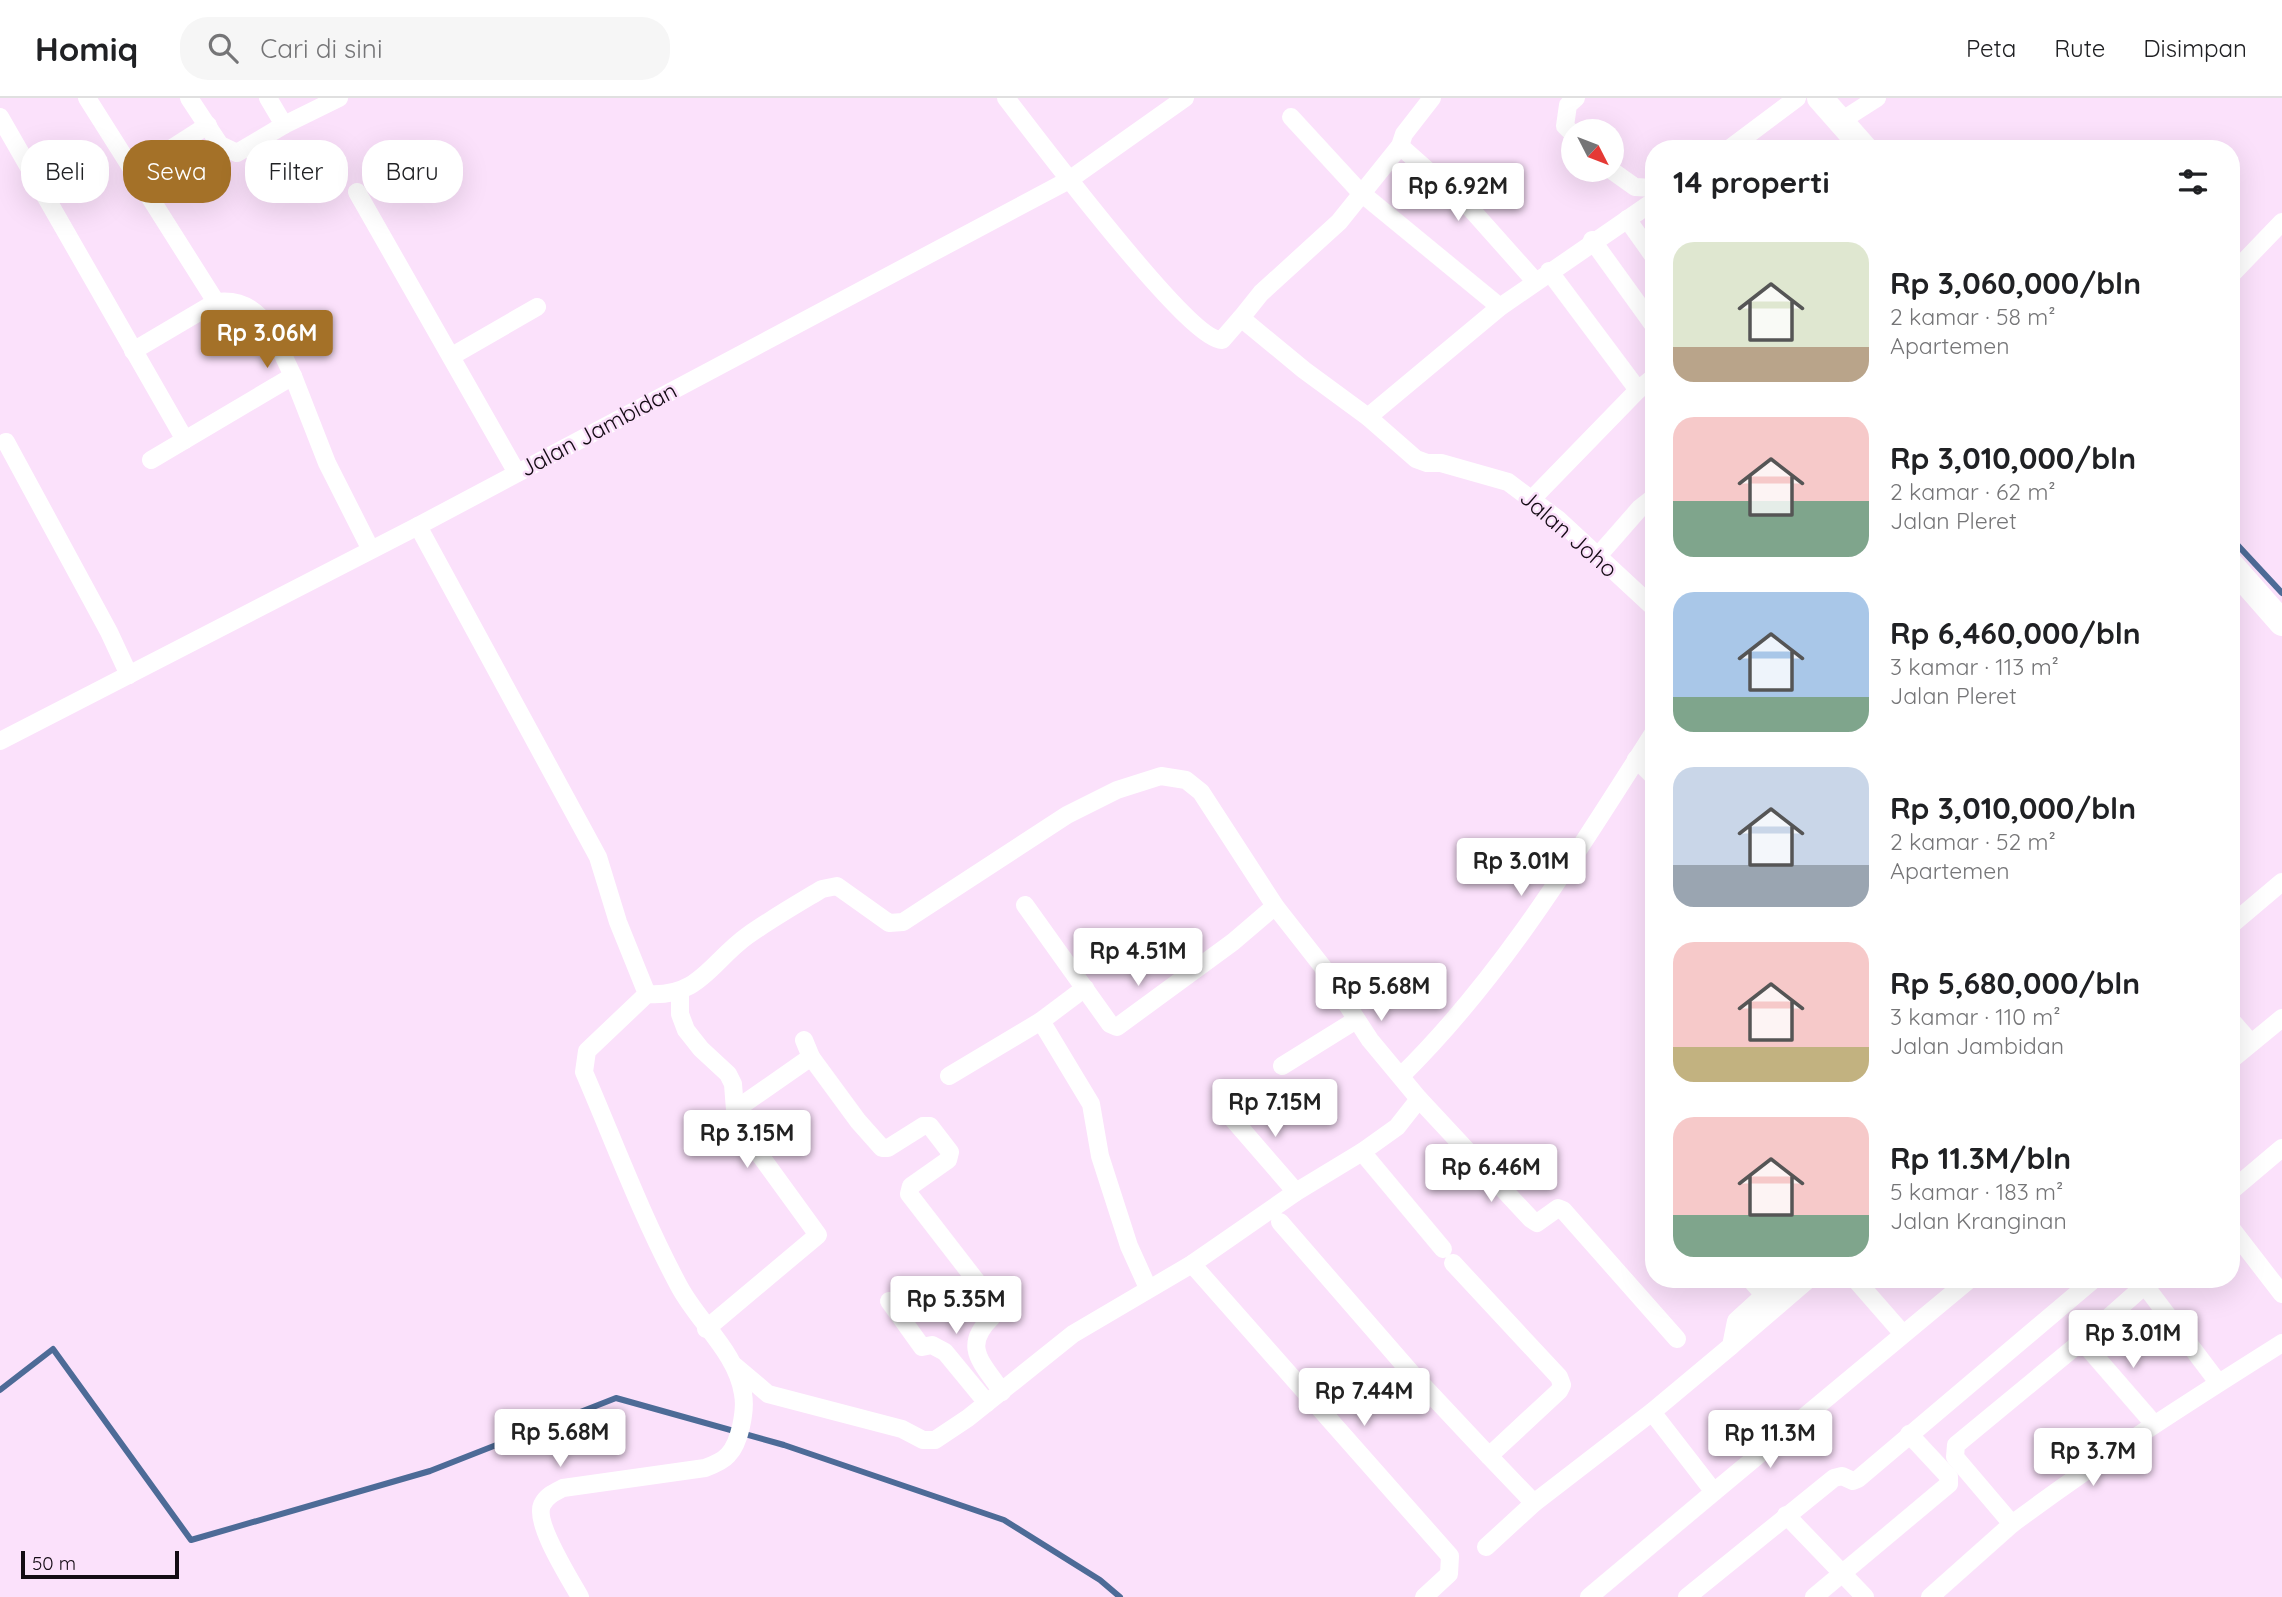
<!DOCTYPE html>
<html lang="id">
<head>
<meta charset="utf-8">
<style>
  :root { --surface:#fff; --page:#f6f6f6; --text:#202124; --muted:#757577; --line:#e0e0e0; --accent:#a47128 }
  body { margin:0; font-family:Quicksand,sans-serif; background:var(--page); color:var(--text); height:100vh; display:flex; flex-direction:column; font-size:26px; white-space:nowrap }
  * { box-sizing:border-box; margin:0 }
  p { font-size:23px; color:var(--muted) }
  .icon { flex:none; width:38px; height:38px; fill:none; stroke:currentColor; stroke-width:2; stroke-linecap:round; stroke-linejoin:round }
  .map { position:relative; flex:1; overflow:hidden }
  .drawer { position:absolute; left:1645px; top:42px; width:595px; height:1148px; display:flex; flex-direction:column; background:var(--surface); border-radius:28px; box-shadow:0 7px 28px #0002 }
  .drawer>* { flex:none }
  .hud { position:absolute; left:21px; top:42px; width:665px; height:63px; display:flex; gap:14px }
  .needle { width:46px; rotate:132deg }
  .controls { position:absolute; left:1561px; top:21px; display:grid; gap:14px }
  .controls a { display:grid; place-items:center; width:63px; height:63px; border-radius:50%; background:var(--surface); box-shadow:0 7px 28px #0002; font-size:35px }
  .scale { position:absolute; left:21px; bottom:18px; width:158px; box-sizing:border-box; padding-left:7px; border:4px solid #140b14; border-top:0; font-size:19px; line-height:24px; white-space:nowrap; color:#140b14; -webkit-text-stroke:5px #fbe1fb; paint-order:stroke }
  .price { position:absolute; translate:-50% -60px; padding:0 16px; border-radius:7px; background:#fff; color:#222; font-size:23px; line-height:46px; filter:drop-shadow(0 2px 4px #0008) }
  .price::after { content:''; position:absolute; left:50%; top:42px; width:21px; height:16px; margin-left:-10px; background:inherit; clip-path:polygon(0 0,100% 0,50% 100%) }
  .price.current { background:var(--accent); color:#fff }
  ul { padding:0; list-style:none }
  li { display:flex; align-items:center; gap:21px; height:175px; padding:0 28px }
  li span { display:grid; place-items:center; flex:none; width:196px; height:140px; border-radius:21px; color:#555 }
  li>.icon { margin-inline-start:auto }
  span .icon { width:84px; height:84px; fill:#fffc; stroke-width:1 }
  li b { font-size:30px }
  h2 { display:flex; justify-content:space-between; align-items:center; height:84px; padding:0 28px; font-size:30px }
  .pill { padding:0 24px; border-radius:28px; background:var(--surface); box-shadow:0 7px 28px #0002; font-size:24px; line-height:63px }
  .pill.current { background:var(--accent); color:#fff }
  header { display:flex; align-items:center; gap:42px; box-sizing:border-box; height:98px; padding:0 35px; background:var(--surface); border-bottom:2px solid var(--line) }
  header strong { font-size:33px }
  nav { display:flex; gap:38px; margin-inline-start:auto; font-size:24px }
  .search { width:490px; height:63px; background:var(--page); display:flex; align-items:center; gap:18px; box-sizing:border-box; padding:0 24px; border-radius:28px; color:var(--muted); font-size:26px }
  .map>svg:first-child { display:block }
</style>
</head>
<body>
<header>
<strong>Homiq</strong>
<div class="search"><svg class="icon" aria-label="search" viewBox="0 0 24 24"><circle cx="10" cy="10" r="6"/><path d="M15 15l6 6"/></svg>Cari di sini</div>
<nav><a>Peta</a><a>Rute</a><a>Disimpan</a></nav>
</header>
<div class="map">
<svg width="2282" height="1499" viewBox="0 0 2282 1499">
  <rect width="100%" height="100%" fill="#fbe1fb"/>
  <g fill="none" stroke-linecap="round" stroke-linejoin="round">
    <!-- stream -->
    <g stroke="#4d6b97" stroke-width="6">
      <path d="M2231 440 2282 495"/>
      <path d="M0 1292 53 1251 191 1442 430 1373 616 1300 784 1347 1004 1422 1100 1482 1120 1499"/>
    </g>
    <!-- minor -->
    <g stroke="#fff" stroke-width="18">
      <path d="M87 0 216 204C263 198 275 242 293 278"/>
      <path d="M189 0 220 47 237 55 284 27 268 0"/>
      <path d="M1006 0C1034 36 1189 243 1222 242L1241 220 1304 272 1368 319 1500 209 1654 103"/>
      <path d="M0 19 185 342"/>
      <path d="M1291 19 1360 94 1500 209"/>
      <path d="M1841 23 1877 0"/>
      <path d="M284 27 339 0"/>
      <path d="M1573 36 1565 28 1568 7 1576 0"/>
      <path d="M1400 48 1470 110 1535 183"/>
      <path d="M1729 51 1797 0"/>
      <path d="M1611 72 1635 89 1654 90"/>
      <path d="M133 75 208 27"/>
      <path d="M357 94 517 375"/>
      <path d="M148 95 220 47"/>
      <path d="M1627 121 1654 159"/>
      <path d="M1592 142 1654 228"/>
      <path d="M1549 173 1638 292"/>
      <path d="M2231 177 2282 124"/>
      <path d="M1241 220 1261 195 1339 124 1400 48 1404 36 1432 0"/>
      <path d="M133 253 216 204"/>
      <path d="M452 258 537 209"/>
      <path d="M1368 319 1416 361 1427 365H1441L1508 384 1559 422 1654 510"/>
      <path d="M6 344 109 534 129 577"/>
      <path d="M151 362 293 278 327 365 370 450"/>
      <path d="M1532 401 1638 292 1654 279"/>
      <path d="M418 428 598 759 618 824 647 896 587 953 584 974C615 1046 642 1119 679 1188 698 1224 737 1255 743 1296 746 1312 740 1345 728 1357 723 1363 713 1367 705 1370L563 1390C555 1394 546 1398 542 1407 534 1425 570 1481 580 1499"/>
      <path d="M1598 458 1640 410 1654 399"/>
      <path d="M0 643 418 428 1069 82 1185 0"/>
      <path d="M1636 661 1654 679"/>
      <path d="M1025 807 1110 926 1117 929 1233 844 1275 808"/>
      <path d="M2231 827 2282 784"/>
      <path d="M680 894V916L686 932 701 951 728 976 733 986 735 1012 749 1042 818 1137 706 1231"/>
      <path d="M647 896C699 900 711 864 747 838 771 821 797 806 822 791L837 788 889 825 903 824 1067 717 1117 692 1161 678 1186 682 1201 694 1275 808 1322 868 1370 942 1419 1001 1397 1029 1362 1054 1296 1094 1192 1166 1073 1236 968 1320 935 1342H923L902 1331 768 1296 735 1268"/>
      <path d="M2231 922 2251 945"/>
      <path d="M1041 923 1085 890"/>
      <path d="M811 959 858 1023 882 1050H888L923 1028H930L950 1054 948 1062 911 1088 909 1096 991 1202 992 1219C961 1249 982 1264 1002 1294"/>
      <path d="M2231 962 2282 920"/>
      <path d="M1282 968 1356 922"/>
      <path d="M949 978 1041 923 1091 1006 1100 1058 1129 1148 1148 1190"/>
      <path d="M1401 978C1502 879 1578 753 1654 634"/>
      <path d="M1419 1001 1531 1121 1537 1125 1558 1110 1563 1112 1677 1241"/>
      <path d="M735 1012 811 959 804 942"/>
      <path d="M1225 1012 1296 1094"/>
      <path d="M1362 1054 1443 1151"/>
      <path d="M2231 1093 2282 1050"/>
      <path d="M1280 1124 1413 1277 1489 1358 1559 1293 1562 1287 1559 1279 1453 1165"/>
      <path d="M2231 1130 2282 1196"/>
      <path d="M1192 1166 1450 1458 1449 1476 1424 1499"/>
      <path d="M1750 1181 1764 1197"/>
      <path d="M1855 1181 1903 1236"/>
      <path d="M2140 1181 2217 1283"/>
      <path d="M2144 1188 2082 1243 1956 1347 1955 1359 2012 1426C2099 1361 2190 1303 2282 1245"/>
      <path d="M889 1203 922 1249 932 1247 945 1254 987 1305"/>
      <path d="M2082 1243 2154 1326"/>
      <path d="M1731 1248 1809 1181"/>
      <path d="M1652 1314 1714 1394 1970 1181"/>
      <path d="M1489 1358 1534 1405"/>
      <path d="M1786 1417 1865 1499"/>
      <path d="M1486 1449 1534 1405 1652 1314 1731 1248 1736 1223 1782 1181"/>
      <path d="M1589 1499 1714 1394"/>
      <path d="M1687 1499 1834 1380 1842 1378 1853 1383 1858 1381 2092 1183"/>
      <path d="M1814 1499 1949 1386V1379L1909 1336"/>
      <path d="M1930 1499 2012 1426"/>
    </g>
    <!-- secondary -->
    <g stroke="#fff" stroke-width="26">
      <path d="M1820 0 1865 51"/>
      <path d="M2231 467 2282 525"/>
    </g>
  </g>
  <g text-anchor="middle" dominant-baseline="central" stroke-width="5" stroke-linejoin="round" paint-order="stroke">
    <!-- street labels -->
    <g font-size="23" fill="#140b14" stroke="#fbe1fb">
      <text transform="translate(598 331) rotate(-28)">Jalan Jambidan</text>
      <text transform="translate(1569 435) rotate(41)">Jalan Joho</text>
    </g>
  </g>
</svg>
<div class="controls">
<a><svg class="needle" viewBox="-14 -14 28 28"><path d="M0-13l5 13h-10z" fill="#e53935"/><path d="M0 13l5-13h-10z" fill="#757577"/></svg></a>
</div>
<div class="scale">50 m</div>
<b class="price" style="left:1458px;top:125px">Rp 6.92M</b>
<b class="price current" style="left:267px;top:272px">Rp 3.06M</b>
<b class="price" style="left:1521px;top:800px">Rp 3.01M</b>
<b class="price" style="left:1138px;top:890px">Rp 4.51M</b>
<b class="price" style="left:1381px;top:925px">Rp 5.68M</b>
<b class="price" style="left:1275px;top:1041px">Rp 7.15M</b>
<b class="price" style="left:747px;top:1072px">Rp 3.15M</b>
<b class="price" style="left:1491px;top:1106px">Rp 6.46M</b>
<b class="price" style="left:956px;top:1238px">Rp 5.35M</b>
<b class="price" style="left:2133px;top:1272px">Rp 3.01M</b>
<b class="price" style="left:1364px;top:1330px">Rp 7.44M</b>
<b class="price" style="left:560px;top:1371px">Rp 5.68M</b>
<b class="price" style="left:1770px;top:1372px">Rp 11.3M</b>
<b class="price" style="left:2093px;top:1390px">Rp 3.7M</b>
<div class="hud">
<a class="pill">Beli</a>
<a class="pill current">Sewa</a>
<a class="pill">Filter</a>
<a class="pill">Baru</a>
</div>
<section class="drawer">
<h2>14 properti<svg class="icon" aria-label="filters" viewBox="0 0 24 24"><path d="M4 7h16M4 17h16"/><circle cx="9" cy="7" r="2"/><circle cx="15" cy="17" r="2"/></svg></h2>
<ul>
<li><span style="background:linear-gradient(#dfe7d0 75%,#b9a48a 0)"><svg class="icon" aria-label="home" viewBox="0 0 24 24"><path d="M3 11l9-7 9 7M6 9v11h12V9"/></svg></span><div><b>Rp 3,060,000/bln</b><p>2 kamar · 58 m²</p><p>Apartemen</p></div></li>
<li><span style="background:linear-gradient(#f6c9c9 60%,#7fa58c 0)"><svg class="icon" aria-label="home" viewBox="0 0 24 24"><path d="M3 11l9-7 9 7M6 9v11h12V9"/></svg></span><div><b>Rp 3,010,000/bln</b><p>2 kamar · 62 m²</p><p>Jalan Pleret</p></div></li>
<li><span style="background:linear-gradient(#a9c7e8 75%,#7fa58c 0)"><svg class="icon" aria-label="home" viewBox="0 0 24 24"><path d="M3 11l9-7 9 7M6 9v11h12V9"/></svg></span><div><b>Rp 6,460,000/bln</b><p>3 kamar · 113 m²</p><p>Jalan Pleret</p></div></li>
<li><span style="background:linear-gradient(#c9d6e8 70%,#9aa5b1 0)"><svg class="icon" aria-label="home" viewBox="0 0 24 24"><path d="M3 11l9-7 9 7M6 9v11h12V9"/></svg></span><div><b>Rp 3,010,000/bln</b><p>2 kamar · 52 m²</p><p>Apartemen</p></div></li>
<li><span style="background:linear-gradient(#f6c9c9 75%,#c2b280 0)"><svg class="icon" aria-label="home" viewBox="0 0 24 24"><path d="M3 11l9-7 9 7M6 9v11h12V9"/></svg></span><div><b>Rp 5,680,000/bln</b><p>3 kamar · 110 m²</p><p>Jalan Jambidan</p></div></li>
<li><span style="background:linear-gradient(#f6c9c9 70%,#7fa58c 0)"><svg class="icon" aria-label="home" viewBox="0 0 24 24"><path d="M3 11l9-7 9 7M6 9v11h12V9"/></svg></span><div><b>Rp 11.3M/bln</b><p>5 kamar · 183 m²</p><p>Jalan Kranginan</p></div></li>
</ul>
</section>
</div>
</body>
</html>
